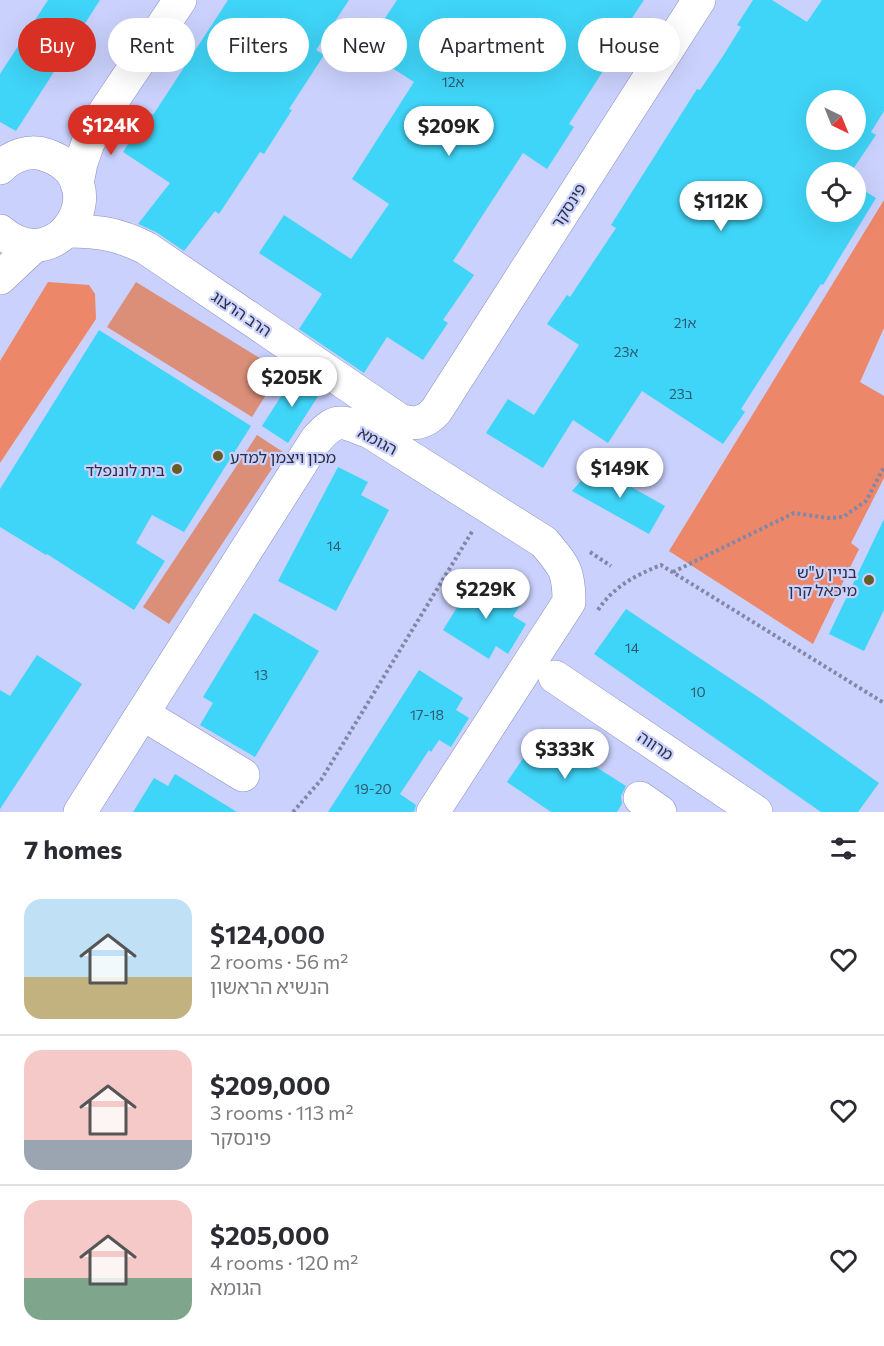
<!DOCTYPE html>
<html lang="en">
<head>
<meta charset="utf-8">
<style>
  :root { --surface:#fff; --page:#f2f2f3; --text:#2b2b33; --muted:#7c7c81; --line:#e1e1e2; --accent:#d93025 }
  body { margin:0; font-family:Commissioner,"Noto Sans Hebrew",sans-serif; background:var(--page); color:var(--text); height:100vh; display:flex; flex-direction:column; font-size:22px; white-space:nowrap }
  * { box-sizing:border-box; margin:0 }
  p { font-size:20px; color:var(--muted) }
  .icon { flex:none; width:33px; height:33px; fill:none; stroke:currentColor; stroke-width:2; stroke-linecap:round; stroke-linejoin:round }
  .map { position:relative; height:812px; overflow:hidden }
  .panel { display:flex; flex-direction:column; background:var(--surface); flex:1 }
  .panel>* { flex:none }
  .hud { position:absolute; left:18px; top:18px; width:849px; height:54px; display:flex; gap:12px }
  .needle { width:39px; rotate:137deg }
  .buttons { position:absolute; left:806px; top:90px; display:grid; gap:12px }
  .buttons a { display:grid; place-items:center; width:60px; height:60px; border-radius:50%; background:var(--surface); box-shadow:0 6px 24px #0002; font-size:30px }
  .price { position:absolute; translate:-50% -51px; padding:0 14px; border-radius:21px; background:#fff; color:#222; font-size:20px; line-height:39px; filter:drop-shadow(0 2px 3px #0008) }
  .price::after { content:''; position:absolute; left:50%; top:36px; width:18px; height:14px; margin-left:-9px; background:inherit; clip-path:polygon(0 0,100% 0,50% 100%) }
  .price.active { background:var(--accent); color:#fff }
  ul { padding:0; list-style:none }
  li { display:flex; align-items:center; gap:18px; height:150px; padding:0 24px }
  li+li { border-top:2px solid var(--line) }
  li span { display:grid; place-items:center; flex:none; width:168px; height:120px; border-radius:18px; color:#555 }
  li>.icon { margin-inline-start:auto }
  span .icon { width:72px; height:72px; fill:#fffc; stroke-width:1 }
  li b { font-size:26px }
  h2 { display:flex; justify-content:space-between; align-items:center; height:72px; padding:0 24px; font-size:26px }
  .tag { padding:0 21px; border-radius:27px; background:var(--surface); box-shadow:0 6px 24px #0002; font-size:21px; line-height:54px }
  .tag.active { background:var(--accent); color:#fff }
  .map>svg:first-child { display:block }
</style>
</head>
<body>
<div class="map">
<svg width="884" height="812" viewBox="0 0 884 812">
  <rect width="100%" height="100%" fill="#cad1fc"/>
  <!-- green -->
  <g fill="#db8f78">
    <path d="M136 282 281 371 252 417 107 327Z"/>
    <path d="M257 435 283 452 169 624 143 607Z"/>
  </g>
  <!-- forest -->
  <g fill="#ec8769">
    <path d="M884 200V328L860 382 884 396V478L851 543 859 549 813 644 669 551Z"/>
    <path d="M48 282 89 285 95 294 96 319 0 463V361Z"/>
  </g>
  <!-- building -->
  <g fill="#3fd5f8" fill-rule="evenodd">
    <path d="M48 0H100L16 131 0 122V74Z"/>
    <path d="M228 0H349L316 50 324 55 289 109 292 110 264 154 260 152 219 214 215 211 184 251 156 232 138 224 170 183 123 152 149 112 153 115Z"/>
    <path d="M397 0H644L630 21 634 23 569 124 574 127 547 169 523 153 453 261 474 275 443 320 448 323 423 360 387 337 364 373 299 329 322 294 259 253 284 215 351 259 389 204 352 179 414 82 364 50Z"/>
    <path d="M753 0H772L807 22 822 0H884V111L871 132 876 135 851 172H816V212H855V185L876 198 823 285 821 284 741 409 745 412 723 444 642 391 608 443 573 420 543 468 486 433 508 399 534 415 579 345 547 324 567 295 570 297 616 228 611 225 697 89 700 90 723 56 741 27 737 25ZM816 100H855V140H816Z"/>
    <path d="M99 330 251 426 184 532 152 515 136 543 165 561 134 610 47 554 46 555 0 527V489Z"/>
    <path d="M296 373 322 390 288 443 262 426Z"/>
    <path d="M592 465 665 506 649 534 572 491 586 475Z"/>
    <path d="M338 467 368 482 361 495 389 510 336 611 278 581Z"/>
    <path d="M884 519V610L864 651 829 634Z"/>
    <path d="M476 577 521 604 513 616 526 624 508 654 496 646 489 659 443 630Z"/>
    <path d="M626 609 764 701 879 783 858 812H821L594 654Z"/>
    <path d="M254 613 319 651 255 757 200 725 213 703 203 697Z"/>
    <path d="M37 655 82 684 0 809V690L10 696Z"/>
    <path d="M419 670 463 698 456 710 469 718 451 747 439 740 431 752 429 750 400 794 416 805 414 812H328Z"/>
    <path d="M541 732 626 786 621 796 622 804 617 812H551L507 782Z"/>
    <path d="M175 774 237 812H133L154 778 168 786Z"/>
  </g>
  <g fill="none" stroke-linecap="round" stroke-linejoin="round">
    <!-- minor casing -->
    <g stroke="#8990c1" stroke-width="34">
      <g id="minor">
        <path d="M0 168C11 156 30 149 46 155 118 179 61 283 0 231"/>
        <path d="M77 184 81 163 88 143 104 113 180 0"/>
        <path d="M68 231C99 231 118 234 146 248L398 419C414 426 425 423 436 411L699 0"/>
        <path d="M0 278 34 246"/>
        <path d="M555 677 756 812"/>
        <path d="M143 714 243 775"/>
        <path d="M640 798 660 812"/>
        <path d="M80 812 316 440C338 415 342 422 370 432L544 542C564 566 569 570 569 602L433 812"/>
      </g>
    </g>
    <!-- path -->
    <g stroke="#8287a8" stroke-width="4" stroke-dasharray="3 3" stroke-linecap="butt">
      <path d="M590 552 611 566"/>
      <path d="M673 572 794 513 828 518 843 517 866 501 884 467"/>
      <path d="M598 610C613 587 636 575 661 565L884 703"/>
      <path d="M293 812 321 780 473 530"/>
    </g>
    <!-- minor -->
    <use href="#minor" stroke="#fff" stroke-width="33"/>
  </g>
  <!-- markers -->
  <g fill="#665c28" stroke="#cad1fc" stroke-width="2">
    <circle cx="218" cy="456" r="6"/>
    <circle cx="177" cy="469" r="6"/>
    <circle cx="869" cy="580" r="6"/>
  </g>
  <g text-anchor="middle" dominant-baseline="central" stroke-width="4.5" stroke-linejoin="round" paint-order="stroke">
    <!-- number labels -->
    <g font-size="14" fill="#315870">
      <text x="453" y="81">12א</text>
      <text x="685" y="322">21א</text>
      <text x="626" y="351">23א</text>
      <text x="681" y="393">23ב</text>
      <text x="334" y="545">14</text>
      <text x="632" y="647">14</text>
      <text x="261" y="674">13</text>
      <text x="698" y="691">10</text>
      <text x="427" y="714">17-18</text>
      <text x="373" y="788">19-20</text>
    </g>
    <!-- street labels -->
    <g font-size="16" fill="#2c2f43" stroke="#cad1fc">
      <text transform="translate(568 205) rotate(-57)">פינסקר</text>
      <text transform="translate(242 313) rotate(34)">הרב הרצוג</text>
      <text transform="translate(378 440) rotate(28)">הגומא</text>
      <text transform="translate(656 745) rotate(34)">מרווה</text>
    </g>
    <!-- poi labels -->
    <g font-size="16" fill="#2c2f43" stroke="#cad1fc" text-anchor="end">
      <text x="230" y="456" text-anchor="start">מכון ויצמן למדע</text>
      <text x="165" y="469">בית לוננפלד</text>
      <text x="857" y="571">בניין ע"ש<tspan x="857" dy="18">מיכאל קרן</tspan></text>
    </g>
  </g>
</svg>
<div class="buttons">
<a><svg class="needle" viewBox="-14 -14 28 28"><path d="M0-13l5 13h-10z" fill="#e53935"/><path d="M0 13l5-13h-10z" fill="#7c7c81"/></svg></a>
<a><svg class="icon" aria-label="locate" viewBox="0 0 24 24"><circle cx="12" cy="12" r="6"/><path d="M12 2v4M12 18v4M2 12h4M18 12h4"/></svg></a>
</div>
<b class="price active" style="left:111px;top:156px">$124K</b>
<b class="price" style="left:449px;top:157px">$209K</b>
<b class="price" style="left:721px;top:232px">$112K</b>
<b class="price" style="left:292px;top:408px">$205K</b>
<b class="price" style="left:620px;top:499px">$149K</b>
<b class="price" style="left:486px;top:620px">$229K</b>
<b class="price" style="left:565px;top:780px">$333K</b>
<div class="hud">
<a class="tag active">Buy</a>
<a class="tag">Rent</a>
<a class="tag">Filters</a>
<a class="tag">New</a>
<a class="tag">Apartment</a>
<a class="tag">House</a>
</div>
</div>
<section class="panel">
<h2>7 homes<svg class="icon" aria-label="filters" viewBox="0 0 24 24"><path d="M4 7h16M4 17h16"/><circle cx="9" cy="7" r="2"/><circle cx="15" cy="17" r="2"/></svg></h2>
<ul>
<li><span style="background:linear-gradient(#bfe0f5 65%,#c2b280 0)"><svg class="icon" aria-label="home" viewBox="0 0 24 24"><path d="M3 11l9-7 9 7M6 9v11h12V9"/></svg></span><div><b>$124,000</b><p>2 rooms · 56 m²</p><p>הנשיא הראשון</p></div><svg class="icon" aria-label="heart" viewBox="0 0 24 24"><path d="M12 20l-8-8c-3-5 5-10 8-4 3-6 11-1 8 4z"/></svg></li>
<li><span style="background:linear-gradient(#f6c9c9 75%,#9aa5b1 0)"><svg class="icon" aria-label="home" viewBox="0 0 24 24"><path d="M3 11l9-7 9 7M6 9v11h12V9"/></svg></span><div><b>$209,000</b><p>3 rooms · 113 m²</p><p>פינסקר</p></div><svg class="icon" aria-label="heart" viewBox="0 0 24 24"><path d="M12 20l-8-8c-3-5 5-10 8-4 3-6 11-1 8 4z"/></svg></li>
<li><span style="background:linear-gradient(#f6c9c9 65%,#7fa58c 0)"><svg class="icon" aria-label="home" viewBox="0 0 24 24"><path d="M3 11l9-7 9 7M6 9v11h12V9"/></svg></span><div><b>$205,000</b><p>4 rooms · 120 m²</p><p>הגומא</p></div><svg class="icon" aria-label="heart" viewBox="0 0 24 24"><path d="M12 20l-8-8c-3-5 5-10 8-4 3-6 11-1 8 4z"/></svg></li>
</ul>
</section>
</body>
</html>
